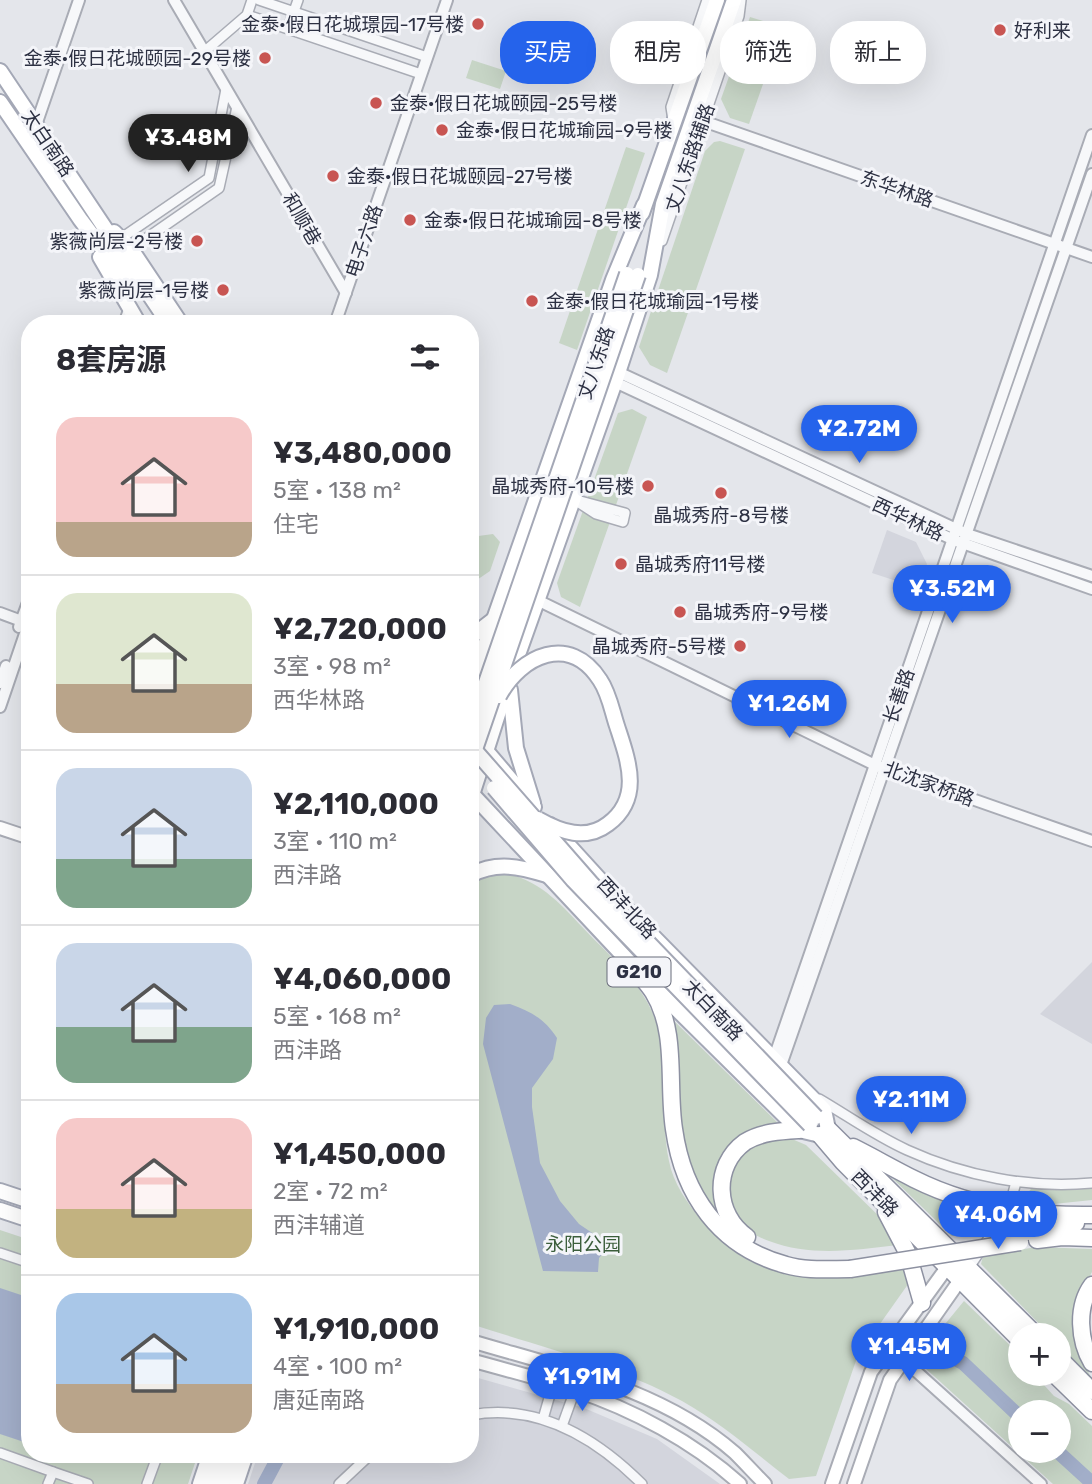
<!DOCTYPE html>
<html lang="zh">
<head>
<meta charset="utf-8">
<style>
  :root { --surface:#fff; --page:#f7f7f7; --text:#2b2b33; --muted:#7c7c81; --line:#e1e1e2; --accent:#2563eb }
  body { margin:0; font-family:Rubik,"Noto Sans SC",sans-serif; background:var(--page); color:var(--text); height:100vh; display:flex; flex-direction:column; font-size:26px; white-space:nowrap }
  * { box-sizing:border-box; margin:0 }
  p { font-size:23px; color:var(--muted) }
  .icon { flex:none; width:38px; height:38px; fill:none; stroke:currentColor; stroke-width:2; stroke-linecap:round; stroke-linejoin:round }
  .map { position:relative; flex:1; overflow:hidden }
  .sheet { position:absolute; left:21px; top:315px; width:458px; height:1148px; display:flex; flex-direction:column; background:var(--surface); border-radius:28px; box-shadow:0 7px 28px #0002 }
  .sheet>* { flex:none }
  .top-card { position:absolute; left:500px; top:21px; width:486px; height:63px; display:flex; gap:14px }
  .tools { position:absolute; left:1008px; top:1323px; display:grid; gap:14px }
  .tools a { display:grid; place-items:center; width:63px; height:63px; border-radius:50%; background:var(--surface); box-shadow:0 7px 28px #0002; font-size:35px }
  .price { position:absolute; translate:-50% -60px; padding:0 16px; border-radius:24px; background:var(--accent); color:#fff; font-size:23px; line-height:46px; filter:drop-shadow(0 2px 4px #0008) }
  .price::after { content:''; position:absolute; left:50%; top:42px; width:21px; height:16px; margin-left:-10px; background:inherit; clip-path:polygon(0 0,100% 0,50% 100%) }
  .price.active { background:#222; color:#fff }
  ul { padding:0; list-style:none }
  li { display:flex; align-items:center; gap:21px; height:175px; padding:0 35px }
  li+li { border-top:2px solid var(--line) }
  li span { display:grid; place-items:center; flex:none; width:196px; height:140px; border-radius:21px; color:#555 }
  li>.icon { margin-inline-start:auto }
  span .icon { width:84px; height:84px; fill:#fffc; stroke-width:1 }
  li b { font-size:30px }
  h2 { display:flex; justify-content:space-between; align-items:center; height:84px; padding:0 35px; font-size:30px }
  .chip { padding:0 24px; border-radius:28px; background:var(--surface); box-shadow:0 7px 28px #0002; font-size:24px; line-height:63px }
  .chip.active { background:var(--accent); color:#fff }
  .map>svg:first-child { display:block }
</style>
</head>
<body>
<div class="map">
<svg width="1092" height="1484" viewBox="0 0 1092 1484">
  <rect width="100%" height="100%" fill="#e4e6eb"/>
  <!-- built -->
  <g fill="#d3d5dd">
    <path d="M887 530 916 542 927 564 918 588 872 573Z"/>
    <path d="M1092 962V1044L1040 1014Z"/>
    <path d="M471 1376 584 1408 657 1439 720 1484H248L258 1454H471Z"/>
  </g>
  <!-- green -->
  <g fill="#c7d5c6" fill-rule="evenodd">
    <path d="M750 17 783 27 749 124 730 118 721 99Z"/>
    <path d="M472 60 506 71 500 89 466 78Z"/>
    <path d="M720 141 745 149 667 373 650 365 639 347 705 151 714 142Z"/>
    <path d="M626 147 645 153 577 350 559 343Z"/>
    <path d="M632 409 647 417 580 607 561 597 557 583 618 413Z"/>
    <path d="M493 534 500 542 490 571 471 584V537Z"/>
    <path d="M508 874C543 882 563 907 587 932 611 957 640 982 653 1014 672 1060 659 1113 669 1161 673 1183 688 1204 702 1221 763 1293 824 1277 907 1268L911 1280 858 1355 816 1476 789 1479C754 1452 721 1423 682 1401 617 1365 541 1347 471 1324V883L492 875Z"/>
    <path d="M671 1018 782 1127 733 1151 725 1222 697 1187 681 1152Z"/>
    <path d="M776 1137 792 1139 806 1145 885 1222 898 1245C855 1250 811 1257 769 1241 760 1238 743 1229 737 1221 717 1196 729 1151 760 1140 765 1138 771 1138 776 1137Z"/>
    <path d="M887 1173 950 1200 998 1216 988 1231 952 1236Z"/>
    <path d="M1032 1188H1092V1200L1044 1205 1020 1201Z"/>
    <path d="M0 1230 30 1240V1454H198L188 1484H0Z"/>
    <path d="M1036 1247 1092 1249V1272L1083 1289 1078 1347 1091 1378 1059 1344V1335H1050L981 1264 983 1256Z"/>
    <path d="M964 1301 1020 1355V1374H1034L1054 1396 1069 1404 1092 1426V1484H1053L924 1367 941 1329ZM1020 1412H1059V1451H1020Z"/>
  </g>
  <!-- water -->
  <g fill="#a2aec9">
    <path d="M510 1004C530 1011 545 1019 557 1038L553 1059 532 1088V1107L540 1163 560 1201 579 1224 610 1245 599 1258 598 1272 543 1271 483 1044 486 1018 494 1005Z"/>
    <path d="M0 1288 30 1298V1444L0 1434Z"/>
  </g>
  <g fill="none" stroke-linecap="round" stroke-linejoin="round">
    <!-- river -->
    <g stroke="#a2aec9" stroke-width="14">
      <path d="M941 1352 963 1363 1020 1417"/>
      <path d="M1057 1451 1092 1483"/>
      <path d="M264 1484 280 1454"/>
    </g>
    <!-- minor casing -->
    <g stroke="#a9acb5" stroke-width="12">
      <g id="minor">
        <path d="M259 0 427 57"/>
        <path d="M247 15 421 74"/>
        <path d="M288 28 298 0"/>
        <path d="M204 52 247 15 252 0"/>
        <path d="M673 120 671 107 707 0"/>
        <path d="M120 239 209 178 226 89"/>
        <path d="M662 241 739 16 741 0"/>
        <path d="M131 249 219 188 237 107"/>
        <path d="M573 499 625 513 623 522 596 514Z"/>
        <path d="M819 1099C848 1116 876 1136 907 1150 964 1176 1030 1189 1092 1183"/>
        <path d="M1011 1201 1016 1182"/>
        <path d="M0 1253 30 1263"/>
        <path d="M968 1269 1003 1217"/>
        <path d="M471 1415C538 1403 596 1438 642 1484"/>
        <path d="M543 1419 553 1384"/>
        <path d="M562 1426 575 1390"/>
        <path d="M0 1453 53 1472"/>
        <path d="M48 1484 53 1472 88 1484"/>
        <path d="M147 1484 158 1454"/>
        <path d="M339 1484 371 1454"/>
      </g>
    </g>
    <!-- tertiary casing -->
    <g stroke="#a9acb5" stroke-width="14">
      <g id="tertiary">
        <path d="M174 0 346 293"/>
        <path d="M703 121 1092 257"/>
        <path d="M36 125 79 0"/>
        <path d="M124 324 129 310"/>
        <path d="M335 324 447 0"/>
        <path d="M618 372 967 534 1092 576"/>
        <path d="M615 382 954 540 1092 589"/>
        <path d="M531 597 875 765 1092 841"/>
        <path d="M0 613 27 623"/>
        <path d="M19 627 30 597"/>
        <path d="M0 683 6 666"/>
        <path d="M0 707 30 619"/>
        <path d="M774 1058 1092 135"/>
        <path d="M781 1065 1092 174"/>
        <path d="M887 1350 918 1373 1041 1484"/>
      </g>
    </g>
    <!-- secondary casing -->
    <g stroke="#a9acb5" stroke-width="16">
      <g id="secondary">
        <path d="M0 828 30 838"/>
        <path d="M471 1341C561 1368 662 1389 735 1453 745 1463 755 1474 765 1484"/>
        <path d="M471 1360C505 1370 540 1378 574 1390 632 1409 694 1442 740 1484"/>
        <path d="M832 1484 871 1372 948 1266"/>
        <path d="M854 1484 890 1380 960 1280"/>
      </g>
    </g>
    <!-- primary casing -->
    <g stroke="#a4a8b6" stroke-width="18">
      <g id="primary">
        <path d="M0 71 169 324"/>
        <path d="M0 102 80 219 132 288"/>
        <path d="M642 213 717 0"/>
        <path d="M114 232 131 249 181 324"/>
        <path d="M100 257 139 324"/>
        <path d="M471 637 493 620"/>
        <path d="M471 685 613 280 644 205"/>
        <path d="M510 690 516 748 533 803"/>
        <path d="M471 733 534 807"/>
        <path d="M471 793 633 966 799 1130 820 1135"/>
        <path d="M471 798 509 680 615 382 650 275 663 204 734 0"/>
        <path d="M550 825 632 915 824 1110 828 1129"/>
        <path d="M471 875C497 861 520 867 547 875"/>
        <path d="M0 1191 30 1201"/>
        <path d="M0 1210 30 1220"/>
        <path d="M200 1484 210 1454"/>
        <path d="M211 1484 221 1454"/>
        <path d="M222 1484 233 1454"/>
        <path d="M236 1484 246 1454"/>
      </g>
    </g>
    <!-- trunk casing -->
    <g stroke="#8d91a1" stroke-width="19">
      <g id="trunk">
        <path d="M633 966C639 975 647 983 653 992 678 1032 667 1084 674 1129 683 1194 719 1247 786 1265 806 1271 828 1269 850 1269"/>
        <path d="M828 1129 1036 1335"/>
        <path d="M820 1135 843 1162 1020 1340"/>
        <path d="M853 1147C873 1157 894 1169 914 1179 970 1207 1031 1216 1092 1215"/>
        <path d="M886 1212 908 1254 922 1303"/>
        <path d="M1011 1235 1076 1223"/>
        <path d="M747 1237C715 1215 712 1166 745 1142 761 1132 781 1131 799 1130"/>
        <path d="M1037 1240 1062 1237 1092 1238"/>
        <path d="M1092 1285C1076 1307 1079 1341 1092 1363"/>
        <path d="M1059 1358 1092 1391"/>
        <path d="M1054 1374 1092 1411"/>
      </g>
    </g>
    <!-- minor -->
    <use href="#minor" stroke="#f7f8fa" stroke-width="9"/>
    <!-- tertiary -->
    <use href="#tertiary" stroke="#f7f8fa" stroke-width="10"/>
    <!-- secondary -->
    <use href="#secondary" stroke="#fff" stroke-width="12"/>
    <!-- primary -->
    <use href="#primary" stroke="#fff" stroke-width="14"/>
    <!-- trunk -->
    <use href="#trunk" stroke="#fff" stroke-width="16"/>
    <!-- primary-bridge casing -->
    <g stroke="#a4a8b6" stroke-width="18" stroke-linecap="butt">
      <g id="primary-bridge">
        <path d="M499 696C521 655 570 633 600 680 609 693 612 711 617 726 628 760 643 798 608 824 586 841 561 832 538 819"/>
        <path d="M471 726 627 274"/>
        <path d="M472 747 591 883 816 1117"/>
        <path d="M471 761 638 275"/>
        <path d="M494 788 573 880 810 1125"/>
      </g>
    </g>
    <!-- trunk-bridge casing -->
    <g stroke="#8d91a1" stroke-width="19" stroke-linecap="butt">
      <path id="trunk-bridge" d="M850 1269 1020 1242"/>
    </g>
    <!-- primary-bridge -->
    <use href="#primary-bridge" stroke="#fff" stroke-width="14"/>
    <!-- trunk-bridge -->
    <use href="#trunk-bridge" stroke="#fff" stroke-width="16"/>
  </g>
  <!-- markers -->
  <g fill="#c85552" stroke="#f4f5f9" stroke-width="2.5">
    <circle cx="478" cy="24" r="7"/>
    <circle cx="1000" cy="30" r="7"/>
    <circle cx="265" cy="58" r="7"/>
    <circle cx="376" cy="103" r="7"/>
    <circle cx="442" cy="130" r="7"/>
    <circle cx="333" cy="176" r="7"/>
    <circle cx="410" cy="220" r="7"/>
    <circle cx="197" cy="241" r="7"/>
    <circle cx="223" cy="290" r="7"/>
    <circle cx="532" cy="301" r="7"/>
    <circle cx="648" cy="486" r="7"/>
    <circle cx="721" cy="493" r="7"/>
    <circle cx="621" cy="564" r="7"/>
    <circle cx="680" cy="612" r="7"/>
    <circle cx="740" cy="646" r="7"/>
  </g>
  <g text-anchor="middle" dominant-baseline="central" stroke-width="6" stroke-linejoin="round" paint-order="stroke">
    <!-- shield labels -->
    <rect fill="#f4f5f9" stroke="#696c7a" stroke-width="2" x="607.5" y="957.5" width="63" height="29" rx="5"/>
    <g font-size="18" font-weight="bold" fill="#2d3143">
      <text x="639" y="972">G210</text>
    </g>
    <!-- poi labels -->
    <g font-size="19" fill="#2d3143" stroke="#f4f5f9" text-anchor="start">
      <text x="464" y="24" text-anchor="end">金泰·假日花城璟园-17号楼</text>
      <text x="1014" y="30">好利来</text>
      <text x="251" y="58" text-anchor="end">金泰·假日花城颐园-29号楼</text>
      <text x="390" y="103">金泰·假日花城颐园-25号楼</text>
      <text x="456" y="130">金泰·假日花城瑜园-9号楼</text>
      <text x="347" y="176">金泰·假日花城颐园-27号楼</text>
      <text x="424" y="220">金泰·假日花城瑜园-8号楼</text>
      <text x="183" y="241" text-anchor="end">紫薇尚层-2号楼</text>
      <text x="209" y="290" text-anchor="end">紫薇尚层-1号楼</text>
      <text x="546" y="301">金泰·假日花城瑜园-1号楼</text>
      <text x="634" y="486" text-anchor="end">晶城秀府-10号楼</text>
      <text x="721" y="515" text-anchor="middle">晶城秀府-8号楼</text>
      <text x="635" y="564">晶城秀府11号楼</text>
      <text x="694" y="612">晶城秀府-9号楼</text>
      <text x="726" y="646" text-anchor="end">晶城秀府-5号楼</text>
    </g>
    <!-- street labels -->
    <g font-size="19" fill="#2d3143" stroke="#f4f5f9">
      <text transform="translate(48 143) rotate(56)">太白南路</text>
      <text transform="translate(690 158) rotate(-71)">丈八东路辅路</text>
      <text transform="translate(897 189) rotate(19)">东华林路</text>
      <text transform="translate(302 219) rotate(60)">和顺巷</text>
      <text transform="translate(364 241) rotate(-71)">电子六路</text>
      <text transform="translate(596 363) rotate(-71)">丈八东路</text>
      <text transform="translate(908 519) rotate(25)">西华林路</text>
      <text transform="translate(899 696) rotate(-71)">长善路</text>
      <text transform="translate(929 784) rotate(20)">北沈家桥路</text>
      <text transform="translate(627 908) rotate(47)">西沣北路</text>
      <text transform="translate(713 1010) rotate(46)">太白南路</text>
      <text transform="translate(875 1193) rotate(45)">西沣路</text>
    </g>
    <!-- park labels -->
    <g font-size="19" fill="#3b5e3b" stroke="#f4f5f9">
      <text x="583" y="1244">永阳公园</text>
    </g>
  </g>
</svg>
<div class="tools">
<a>+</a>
<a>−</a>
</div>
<b class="price active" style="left:188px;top:174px">¥3.48M</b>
<b class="price" style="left:859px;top:465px">¥2.72M</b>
<b class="price" style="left:952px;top:625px">¥3.52M</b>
<b class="price" style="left:789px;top:740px">¥1.26M</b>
<b class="price" style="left:911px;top:1136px">¥2.11M</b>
<b class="price" style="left:998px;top:1251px">¥4.06M</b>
<b class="price" style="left:909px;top:1383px">¥1.45M</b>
<b class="price" style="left:582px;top:1413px">¥1.91M</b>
<div class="top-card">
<a class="chip active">买房</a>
<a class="chip">租房</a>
<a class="chip">筛选</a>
<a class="chip">新上</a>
</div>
<section class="sheet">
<h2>8套房源<svg class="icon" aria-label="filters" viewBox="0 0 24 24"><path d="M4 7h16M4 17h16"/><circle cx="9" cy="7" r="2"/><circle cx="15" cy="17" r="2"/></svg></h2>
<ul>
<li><span style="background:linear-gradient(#f6c9c9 75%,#b9a48a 0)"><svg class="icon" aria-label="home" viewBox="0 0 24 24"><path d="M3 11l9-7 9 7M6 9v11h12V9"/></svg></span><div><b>¥3,480,000</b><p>5室 · 138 m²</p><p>住宅</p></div></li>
<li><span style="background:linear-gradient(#dfe7d0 65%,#b9a48a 0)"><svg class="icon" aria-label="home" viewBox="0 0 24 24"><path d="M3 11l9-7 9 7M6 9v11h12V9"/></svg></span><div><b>¥2,720,000</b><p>3室 · 98 m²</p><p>西华林路</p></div></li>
<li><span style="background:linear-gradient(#c9d6e8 65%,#7fa58c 0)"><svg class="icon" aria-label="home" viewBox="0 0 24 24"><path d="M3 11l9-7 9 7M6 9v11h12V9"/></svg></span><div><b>¥2,110,000</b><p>3室 · 110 m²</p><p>西沣路</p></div></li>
<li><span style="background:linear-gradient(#c9d6e8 60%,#7fa58c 0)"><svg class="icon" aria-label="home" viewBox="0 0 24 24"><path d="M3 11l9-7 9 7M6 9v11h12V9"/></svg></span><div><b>¥4,060,000</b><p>5室 · 168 m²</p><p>西沣路</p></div></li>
<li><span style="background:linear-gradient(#f6c9c9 65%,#c2b280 0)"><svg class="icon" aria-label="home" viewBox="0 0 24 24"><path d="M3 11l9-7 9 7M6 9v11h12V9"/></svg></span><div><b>¥1,450,000</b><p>2室 · 72 m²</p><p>西沣辅道</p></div></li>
<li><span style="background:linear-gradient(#a9c7e8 65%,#b9a48a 0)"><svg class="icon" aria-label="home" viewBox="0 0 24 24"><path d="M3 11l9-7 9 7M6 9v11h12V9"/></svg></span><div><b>¥1,910,000</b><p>4室 · 100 m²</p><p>唐延南路</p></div></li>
</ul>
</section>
</div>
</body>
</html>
